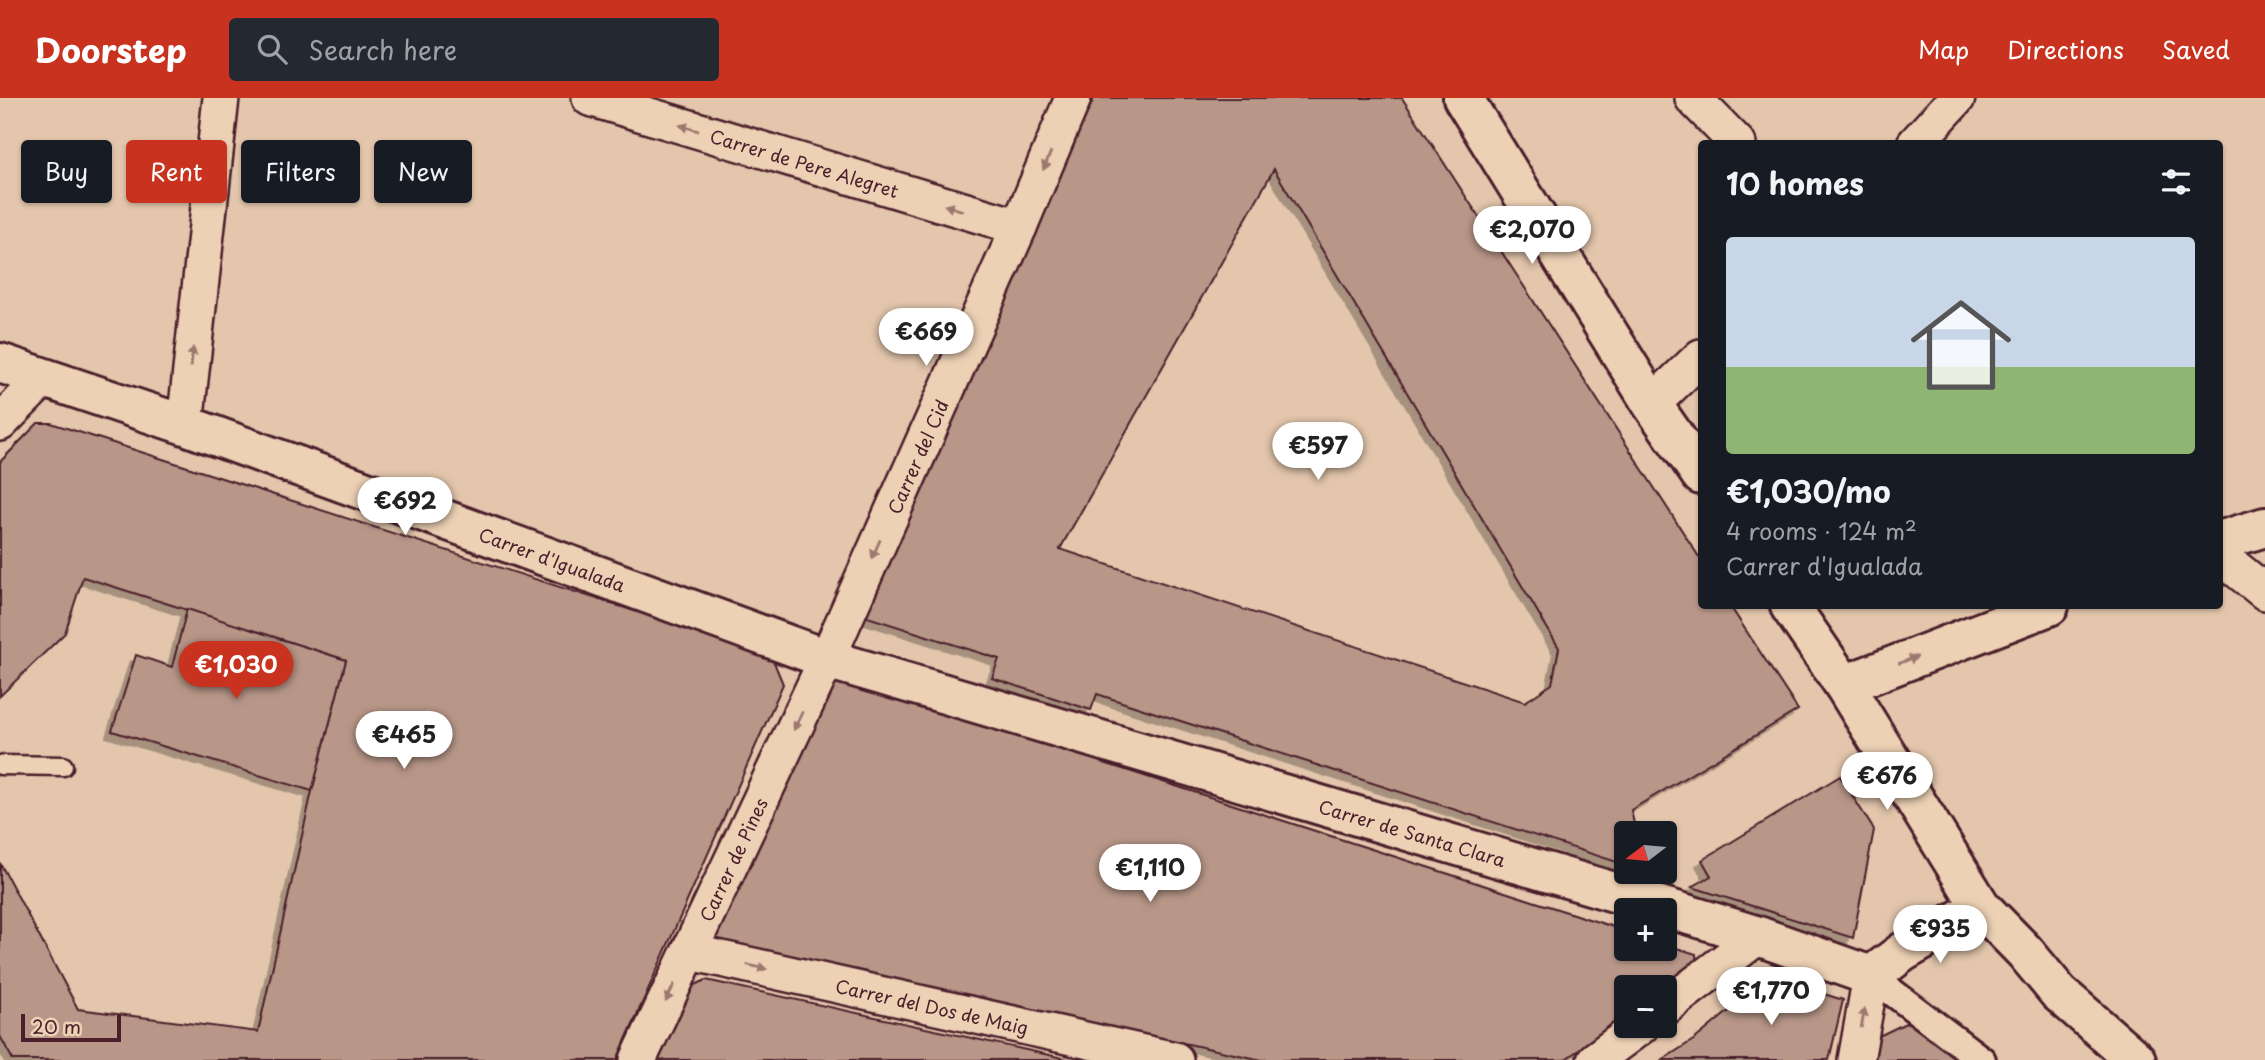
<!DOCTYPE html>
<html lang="en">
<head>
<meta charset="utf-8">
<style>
  :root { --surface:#171b24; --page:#242831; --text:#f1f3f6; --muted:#9ea1a6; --accent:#c8321e }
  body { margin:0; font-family:"Playpen Sans",sans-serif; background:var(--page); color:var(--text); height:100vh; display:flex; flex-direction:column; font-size:26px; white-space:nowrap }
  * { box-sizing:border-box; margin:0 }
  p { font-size:23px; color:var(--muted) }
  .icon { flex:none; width:38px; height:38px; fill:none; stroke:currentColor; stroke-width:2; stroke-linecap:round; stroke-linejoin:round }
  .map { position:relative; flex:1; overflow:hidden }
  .sheet { position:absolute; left:1698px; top:42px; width:525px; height:469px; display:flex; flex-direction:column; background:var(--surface); border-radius:7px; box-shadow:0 2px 5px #0004 }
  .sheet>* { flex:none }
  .top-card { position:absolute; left:21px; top:42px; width:665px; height:63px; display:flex; gap:14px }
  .needle { width:46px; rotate:254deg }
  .tools { position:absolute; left:1614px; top:723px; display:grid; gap:14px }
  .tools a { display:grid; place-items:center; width:63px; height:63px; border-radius:7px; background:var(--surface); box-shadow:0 2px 5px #0004; font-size:35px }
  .scale { position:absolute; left:21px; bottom:18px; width:100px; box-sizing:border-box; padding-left:7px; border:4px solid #4a1f2b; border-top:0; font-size:19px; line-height:24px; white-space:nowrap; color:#4a1f2b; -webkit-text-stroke:5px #edd1b4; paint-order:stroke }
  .price { position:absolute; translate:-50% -60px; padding:0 16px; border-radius:24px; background:#fff; color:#222; font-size:23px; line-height:46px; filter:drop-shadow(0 2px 4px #0008) }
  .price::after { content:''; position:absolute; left:50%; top:42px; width:21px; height:16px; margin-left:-10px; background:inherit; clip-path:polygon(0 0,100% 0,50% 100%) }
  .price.selected { background:var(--accent); color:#fff }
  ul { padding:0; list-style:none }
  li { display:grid; align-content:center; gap:14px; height:371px; padding:0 28px }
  li span { display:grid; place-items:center; height:217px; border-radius:7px; color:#555 }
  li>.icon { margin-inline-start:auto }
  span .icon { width:126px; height:126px; fill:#fffc; stroke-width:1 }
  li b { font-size:30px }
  h2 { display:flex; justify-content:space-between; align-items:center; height:84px; padding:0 28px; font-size:30px }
  .pill { padding:0 24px; border-radius:7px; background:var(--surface); box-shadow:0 2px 5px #0004; font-size:24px; line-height:63px }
  .pill.selected { background:var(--accent); color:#fff }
  header { display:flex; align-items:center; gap:42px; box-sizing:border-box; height:98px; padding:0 35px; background:var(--accent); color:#fff }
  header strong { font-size:33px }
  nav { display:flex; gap:38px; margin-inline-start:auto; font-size:24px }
  .search { width:490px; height:63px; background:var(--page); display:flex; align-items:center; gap:18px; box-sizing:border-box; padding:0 24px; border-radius:7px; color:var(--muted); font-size:26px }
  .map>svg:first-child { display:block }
</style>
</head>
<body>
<header>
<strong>Doorstep</strong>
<div class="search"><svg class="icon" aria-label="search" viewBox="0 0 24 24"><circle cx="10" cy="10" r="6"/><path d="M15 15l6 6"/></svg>Search here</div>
<nav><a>Map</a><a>Directions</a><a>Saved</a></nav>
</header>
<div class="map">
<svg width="2265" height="962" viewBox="0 0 2265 962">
  <defs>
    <filter id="shadow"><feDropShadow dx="-6" dy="6" stdDeviation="0" flood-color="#0004"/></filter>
  </defs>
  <rect width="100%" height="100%" fill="#e3c6ac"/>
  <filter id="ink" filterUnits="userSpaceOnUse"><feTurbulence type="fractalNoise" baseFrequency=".0143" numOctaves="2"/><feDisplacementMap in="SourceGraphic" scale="14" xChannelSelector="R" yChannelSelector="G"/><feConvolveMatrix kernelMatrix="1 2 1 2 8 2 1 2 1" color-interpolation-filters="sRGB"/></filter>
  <g filter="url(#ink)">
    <!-- building -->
    <g fill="#b89788" stroke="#4a1f2b" stroke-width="2" fill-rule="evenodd" filter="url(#shadow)">
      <path d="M1094 0H1402L1701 462V508H1730L1798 612 1631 712 1636 735H1626V767L1097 596 1091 612 992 580 999 561 858 516ZM1274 71 1559 550 1552 586 1525 604 1060 451Z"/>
      <path d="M38 325H51L771 557 783 586 617 962H13L0 938V765L78 911 258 934 312 693 346 562 83 479 65 535 0 598V364Z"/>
      <path d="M187 511 346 562 312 693 112 633 136 557 172 569Z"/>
      <path d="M843 581 1626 833V850H1664V846L1696 856 1697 871 1664 889H1626V920L1564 962H1262L707 842 818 593Z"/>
      <path d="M1840 678 1874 732 1853 840 1692 789 1711 778 1702 762Z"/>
      <path d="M1770 879 1843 902 1829 962H1662L1695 941Z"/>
      <path d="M706 882 1072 962H654L688 890Z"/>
      <path d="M1912 922 1965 962H1874L1879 938Z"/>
    </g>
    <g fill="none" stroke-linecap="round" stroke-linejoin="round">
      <!-- service casing -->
      <g stroke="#4a1f2b" stroke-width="23">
        <path id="service" d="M0 667 63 668"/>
      </g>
      <!-- pedestrian casing -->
      <g stroke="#4a1f2b" stroke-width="32">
        <path id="pedestrian" d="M1871 878 1982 962"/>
      </g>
      <!-- minor casing -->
      <g stroke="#4a1f2b" stroke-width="40">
        <g id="minor">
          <path id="s1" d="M590 0 1019 129"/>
          <path d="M1693 0 1738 46"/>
          <path d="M1915 46 1957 0"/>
          <path d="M1652 306 1701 259"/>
          <path d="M0 325 45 279"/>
          <path d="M185 327 221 0"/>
          <path d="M2219 457 2265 494"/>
          <path id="s2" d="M690 854 1175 962"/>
          <path d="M1664 910 1758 838"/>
          <path id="s3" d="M638 962 827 561 1019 129 1073 0"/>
          <path d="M1595 962 1641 928"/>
          <path d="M1856 962 1871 878"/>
        </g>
      </g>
      <!-- tertiary casing -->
      <g stroke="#4a1f2b" stroke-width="44">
        <g id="tertiary">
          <path d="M1463 0 1652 306 1701 377"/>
          <path id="s4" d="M0 265 185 327 827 561 1624 797 1758 838 1871 878 1903 854 1981 809"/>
          <path d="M2219 443 2265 429"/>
          <path d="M1790 508 1844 587 1981 809 2025 854 2059 895 2136 962"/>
          <path d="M1844 587 2049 508"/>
        </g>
      </g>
      <!-- service -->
      <use href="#service" stroke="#edd1b4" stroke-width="18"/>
      <!-- pedestrian -->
      <use href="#pedestrian" stroke="#edd1b4" stroke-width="26"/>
      <!-- minor -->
      <use href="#minor" stroke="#edd1b4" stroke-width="35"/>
      <!-- tertiary -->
      <use href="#tertiary" stroke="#edd1b4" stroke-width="38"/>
    </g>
    <!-- one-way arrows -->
    <defs><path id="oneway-solid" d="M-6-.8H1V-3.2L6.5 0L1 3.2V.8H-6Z" transform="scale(1.75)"/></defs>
    <g fill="#9c7870">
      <use href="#oneway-solid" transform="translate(689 30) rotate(-163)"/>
      <use href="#oneway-solid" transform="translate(1047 63) rotate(113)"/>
      <use href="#oneway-solid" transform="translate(954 110) rotate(-163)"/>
      <use href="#oneway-solid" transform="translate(192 259) rotate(-84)"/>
      <use href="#oneway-solid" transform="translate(876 451) rotate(114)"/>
      <use href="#oneway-solid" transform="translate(1908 562) rotate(-21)"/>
      <use href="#oneway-solid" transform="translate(798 623) rotate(115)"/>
      <use href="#oneway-solid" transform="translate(757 869) rotate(13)"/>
      <use href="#oneway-solid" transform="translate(670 895) rotate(116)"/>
      <use href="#oneway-solid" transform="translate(1863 920) rotate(-79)"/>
    </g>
  </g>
  <g text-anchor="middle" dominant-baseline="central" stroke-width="7" stroke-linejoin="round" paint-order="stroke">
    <!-- street labels -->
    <g font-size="18" fill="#4a1f2b" stroke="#edd1b4">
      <text stroke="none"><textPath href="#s1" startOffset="224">Carrer de Pere Alegret</textPath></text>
      <text stroke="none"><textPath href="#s3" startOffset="665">Carrer del Cid</textPath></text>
      <text stroke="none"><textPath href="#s4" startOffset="586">Carrer d'Igualada</textPath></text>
      <text stroke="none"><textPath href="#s4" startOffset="1489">Carrer de Santa Clara</textPath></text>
      <text stroke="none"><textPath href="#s3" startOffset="222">Carrer de Pines</textPath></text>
      <text stroke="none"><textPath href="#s2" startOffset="248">Carrer del Dos de Maig</textPath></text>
    </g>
  </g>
</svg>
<div class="tools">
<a><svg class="needle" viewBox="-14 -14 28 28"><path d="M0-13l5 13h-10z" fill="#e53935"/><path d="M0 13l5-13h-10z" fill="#9ea1a6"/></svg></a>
<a>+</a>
<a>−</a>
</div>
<div class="scale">20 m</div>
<b class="price" style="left:1532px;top:168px">€2,070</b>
<b class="price" style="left:926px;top:270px">€669</b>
<b class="price" style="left:1318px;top:384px">€597</b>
<b class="price" style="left:405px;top:439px">€692</b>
<b class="price selected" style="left:236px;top:603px">€1,030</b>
<b class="price" style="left:404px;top:673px">€465</b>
<b class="price" style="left:1887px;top:714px">€676</b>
<b class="price" style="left:1150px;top:806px">€1,110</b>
<b class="price" style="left:1940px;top:867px">€935</b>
<b class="price" style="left:1771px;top:929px">€1,770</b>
<div class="top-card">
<a class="pill">Buy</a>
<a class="pill selected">Rent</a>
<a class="pill">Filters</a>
<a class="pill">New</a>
</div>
<section class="sheet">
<h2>10 homes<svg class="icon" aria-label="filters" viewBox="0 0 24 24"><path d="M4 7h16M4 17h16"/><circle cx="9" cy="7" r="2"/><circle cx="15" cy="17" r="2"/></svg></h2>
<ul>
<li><span style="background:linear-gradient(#c9d6e8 60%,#8fb573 0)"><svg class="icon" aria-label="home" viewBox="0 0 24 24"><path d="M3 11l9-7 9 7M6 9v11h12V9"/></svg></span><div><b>€1,030/mo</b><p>4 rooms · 124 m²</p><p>Carrer d'Igualada</p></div></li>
</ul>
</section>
</div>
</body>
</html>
